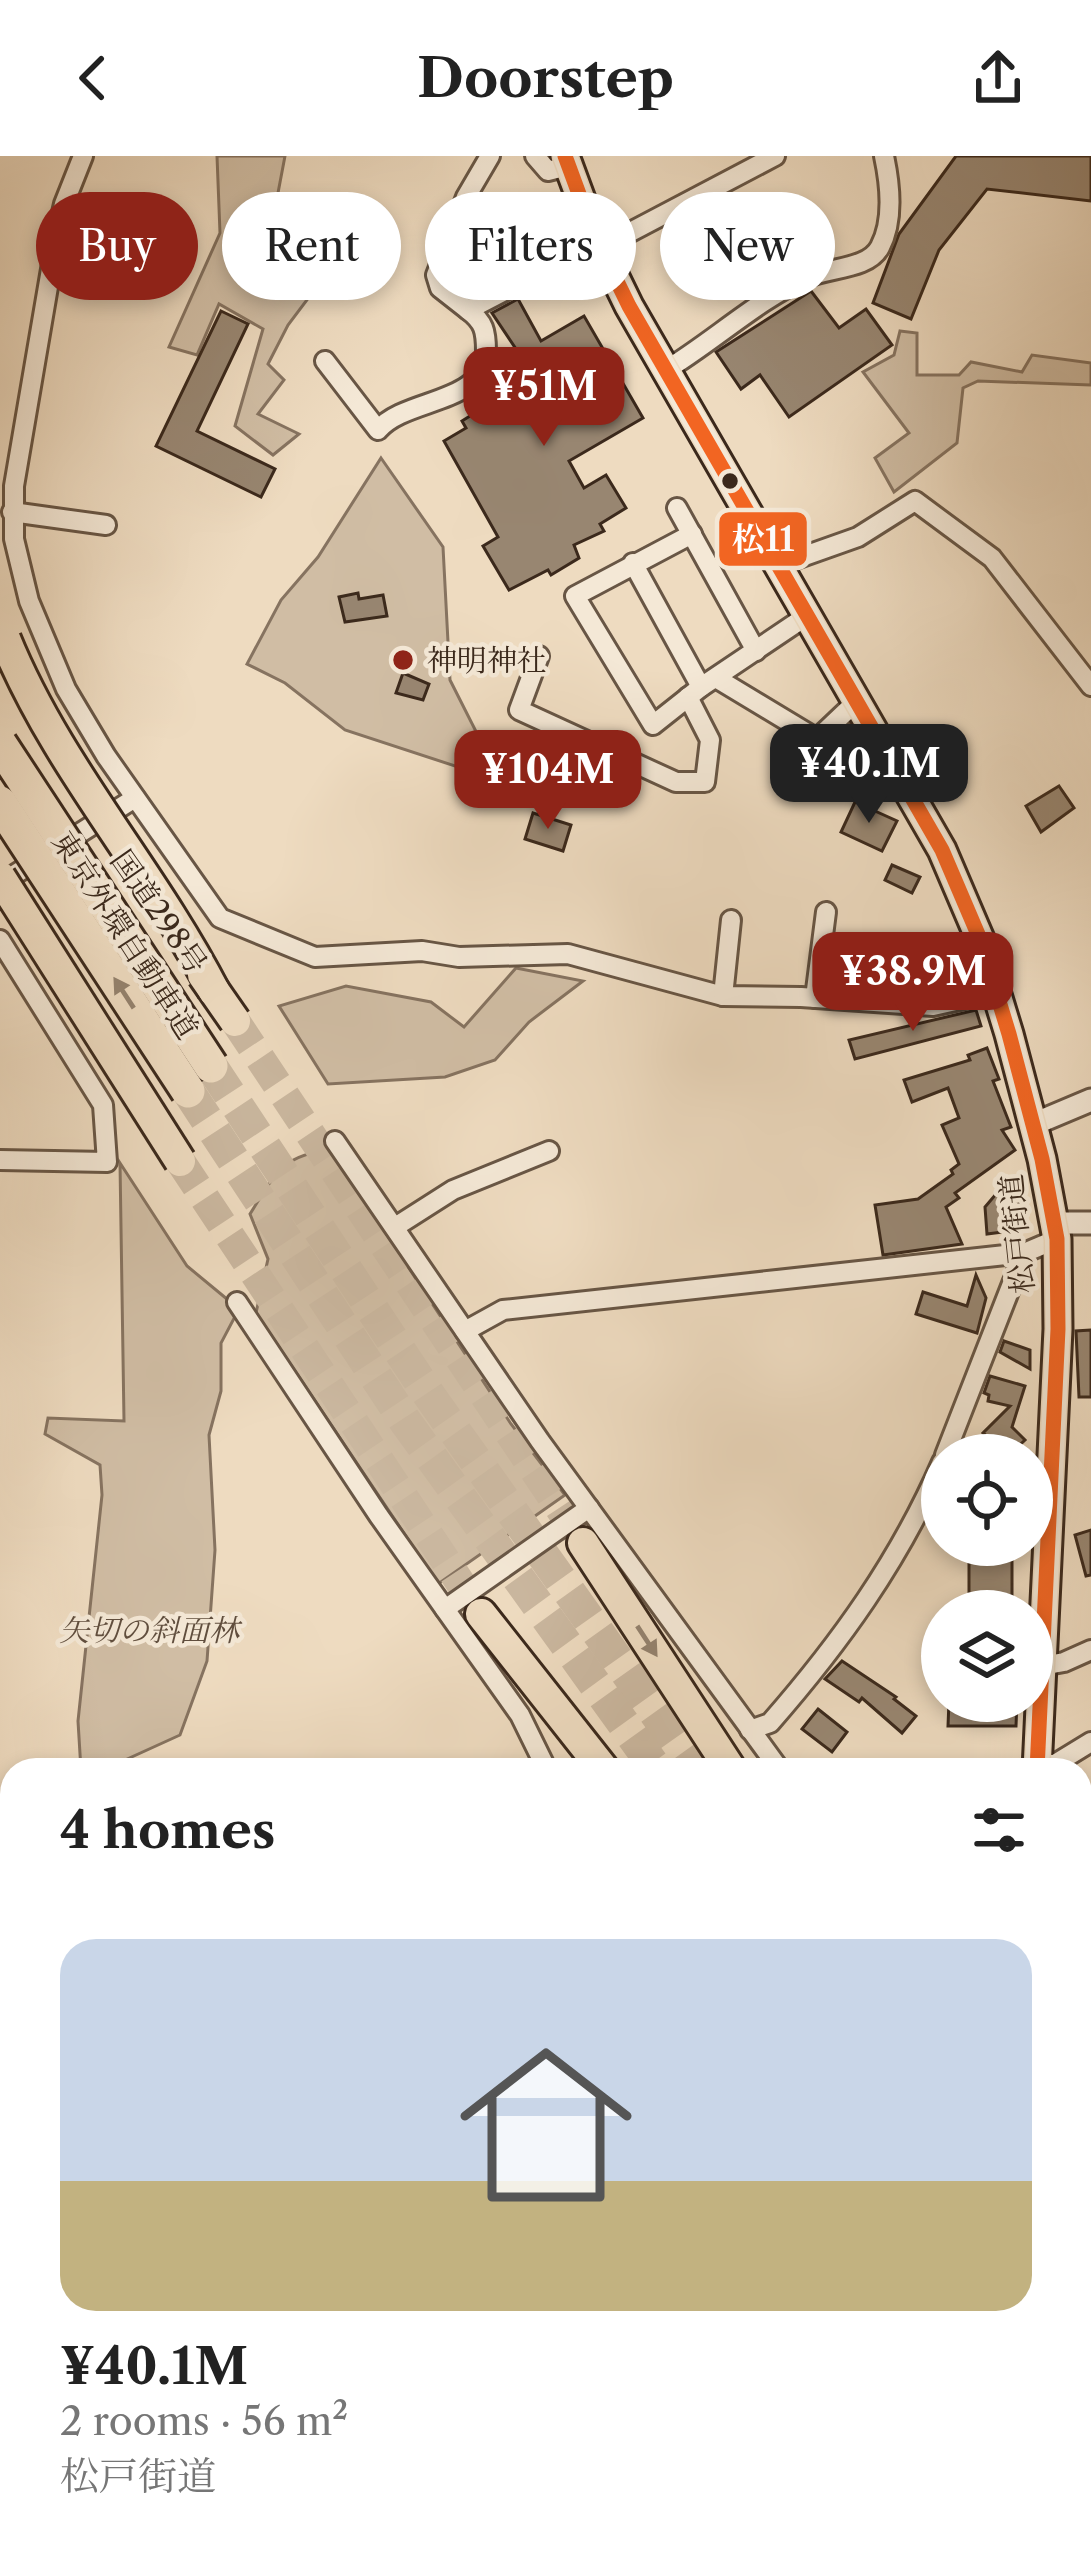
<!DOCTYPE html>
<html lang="en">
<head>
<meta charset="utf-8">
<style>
  :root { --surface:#fff; --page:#f2f2f2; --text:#222; --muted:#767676; --line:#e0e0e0; --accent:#8f2418 }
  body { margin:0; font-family:"Libre Caslon Text","Noto Serif JP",serif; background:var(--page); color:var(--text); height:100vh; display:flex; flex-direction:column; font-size:45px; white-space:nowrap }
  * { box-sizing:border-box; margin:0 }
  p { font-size:39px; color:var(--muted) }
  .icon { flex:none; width:66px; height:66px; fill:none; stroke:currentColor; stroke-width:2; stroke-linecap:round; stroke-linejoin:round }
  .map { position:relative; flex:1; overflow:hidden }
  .side { position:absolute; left:0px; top:1602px; width:1092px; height:807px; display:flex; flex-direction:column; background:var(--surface); border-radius:36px 36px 0 0; box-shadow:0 6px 18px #0003 }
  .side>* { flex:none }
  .hud { position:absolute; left:36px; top:36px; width:1020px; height:108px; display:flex; gap:24px }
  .fabs { position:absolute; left:921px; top:1278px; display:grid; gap:24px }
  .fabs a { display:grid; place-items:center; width:132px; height:132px; border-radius:50%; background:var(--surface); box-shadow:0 6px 18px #0003; font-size:60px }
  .price { position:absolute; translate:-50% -102px; padding:0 27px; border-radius:24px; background:var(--accent); color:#fff; font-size:39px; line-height:78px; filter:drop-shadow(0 3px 6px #0008) }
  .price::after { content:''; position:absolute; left:50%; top:72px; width:36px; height:27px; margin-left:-18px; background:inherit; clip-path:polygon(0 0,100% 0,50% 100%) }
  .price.on { background:#222; color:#fff }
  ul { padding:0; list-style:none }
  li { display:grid; align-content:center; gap:24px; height:636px; padding:0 60px }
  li+li { border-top:3px solid var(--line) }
  li span { display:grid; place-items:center; height:372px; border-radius:36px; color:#555 }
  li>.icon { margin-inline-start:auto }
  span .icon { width:216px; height:216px; fill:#fffc; stroke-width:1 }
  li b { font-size:51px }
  h2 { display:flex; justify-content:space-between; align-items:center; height:144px; padding:0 60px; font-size:51px }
  .pill { padding:0 42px; border-radius:54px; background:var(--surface); box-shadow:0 6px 18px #0003; font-size:42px; line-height:108px }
  .pill.on { background:var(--accent); color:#fff }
  header { display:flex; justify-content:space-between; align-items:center; height:156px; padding:0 60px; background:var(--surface); font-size:54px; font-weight:700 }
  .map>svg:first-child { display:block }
</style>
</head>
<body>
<header><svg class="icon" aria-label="back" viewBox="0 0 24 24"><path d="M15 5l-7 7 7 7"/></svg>Doorstep<svg class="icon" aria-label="share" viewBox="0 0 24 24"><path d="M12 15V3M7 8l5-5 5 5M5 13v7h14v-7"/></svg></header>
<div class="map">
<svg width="1091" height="2407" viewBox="0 0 1091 2407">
  <rect width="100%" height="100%" fill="#eedbc0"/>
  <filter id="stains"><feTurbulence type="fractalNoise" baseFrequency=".00167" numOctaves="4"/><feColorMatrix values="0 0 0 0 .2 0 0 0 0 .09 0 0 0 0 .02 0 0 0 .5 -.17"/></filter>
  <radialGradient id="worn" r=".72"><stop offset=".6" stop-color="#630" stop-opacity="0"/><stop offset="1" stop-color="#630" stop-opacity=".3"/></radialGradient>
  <!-- green -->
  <g fill="#d0bda4" stroke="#867360" stroke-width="3">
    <path d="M217 0H285L270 79 320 80 349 88 288 169 268 208 284 224 258 258 299 278 273 299 235 270 263 173 219 148 197 199 169 191 220 77Z"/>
    <path d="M900 175 917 177V219H959L971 206 1022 216 1032 199 1091 207V229L978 225 963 232 957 287 894 336 875 302 909 277 863 216 894 199Z"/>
    <path d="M381 302 443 391 450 524 501 625 345 574 285 527 247 508 281 444 318 401Z"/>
    <path d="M516 812 583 825 529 866 495 904 445 921 328 928 279 850 346 830 431 846 464 871Z"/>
    <path d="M331 993 511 1268 565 1339 438 1428 256 1157 268 1103 250 1058C276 1017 281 1000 331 993Z"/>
    <path d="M120 1007 187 1110 239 1153 221 1187V1235L209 1279 215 1394 207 1505 180 1579 123 1605 122 1614H81L78 1565 102 1339 100 1309 45 1278 48 1262 124 1265Z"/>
  </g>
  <!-- building -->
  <g fill="#988671" stroke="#3b291c" stroke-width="3">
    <path d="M956 0H1091V45L987 33 939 94 911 163 873 147 899 78Z"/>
    <path d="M811 135 839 172 866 153 892 189 789 261 760 219 741 233 716 196Z"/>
    <path d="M518 143 541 185 584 160 643 262 569 305 584 332 606 319 626 352 600 368 604 375 574 389 579 402 551 419 548 414 509 434 483 390 498 381 444 285 466 272 462 265 534 220 492 157Z"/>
    <path d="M221 155 248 168 197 275 275 313 261 341 156 290Z"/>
    <path d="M358 437 359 443 383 439 387 460 345 466 339 441Z"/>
    <path d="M403 517 429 528 423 544 396 537Z"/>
    <path d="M1059 630 1074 652 1041 676 1026 650Z"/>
    <path d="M855 646 897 665 882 695 841 676Z"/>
    <path d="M533 657 571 669 563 695 525 683Z"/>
    <path d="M892 709 920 721 912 737 885 724Z"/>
    <path d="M976 854 981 870 855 903 849 884Z"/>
    <path d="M987 892 999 923 993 925 1011 971 1002 974 1015 994 955 1037 959 1042 946 1051 962 1088 883 1099 875 1049 918 1043 953 1018 951 1014 959 1008 942 969 959 962 948 932 912 946 904 924 970 904 968 899Z"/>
    <path d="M1002 1031H1017L1025 1073 987 1078 985 1051Z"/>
    <path d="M976 1119 986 1142 977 1177 916 1158 923 1136 967 1150Z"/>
    <path d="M1091 1174V1241H1079L1076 1175Z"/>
    <path d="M1004 1185 1030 1194V1213L1000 1196Z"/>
    <path d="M990 1220 1025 1230 1012 1271 1025 1284 1009 1299 983 1277 1010 1250 988 1245 989 1239 984 1237Z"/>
    <path d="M1091 1374V1419L1086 1420 1075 1379Z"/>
    <rect x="969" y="1389" width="43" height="66"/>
    <path d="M842 1505 896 1541 894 1543 916 1560 902 1577 862 1542 859 1546 825 1523Z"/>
    <path d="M949 1545H1017L1016 1570H948Z"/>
    <path d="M818 1553 847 1576 832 1596 802 1573Z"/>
  </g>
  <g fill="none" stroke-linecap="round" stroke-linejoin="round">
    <!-- trunk-tunnel -->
    <g stroke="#cab79f" stroke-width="30" stroke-dasharray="30 15" stroke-linecap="butt">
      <path d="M235 865 583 1387"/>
      <path d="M180 1005 481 1458"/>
    </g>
    <!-- motorway-tunnel -->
    <g stroke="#cab79f" stroke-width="33" stroke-dasharray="33 16" stroke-linecap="butt">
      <path d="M211 910 429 1239 696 1614"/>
      <path d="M188 935 405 1265 657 1614"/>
    </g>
    <!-- minor casing -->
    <g stroke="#685645" stroke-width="24">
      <g id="minor">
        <path d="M83 0 64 48 57 78 14 330V383L29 445 66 533 106 600 220 762 315 801 422 795 459 801 568 798 723 840 801 841 933 850 996 836"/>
        <path d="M535 0 548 15 568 10"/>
        <path d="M600 92 775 0"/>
        <path d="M468 154 440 132 436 119 466 41 490 0"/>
        <path d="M325 205 378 274C406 241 486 249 486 195 486 175 484 166 468 154L597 87"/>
        <path d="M666 214C711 187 759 143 806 122 828 111 868 114 880 91 894 65 890 28 884 0"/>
        <path d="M677 352 756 495"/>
        <path d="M12 356 106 369"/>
        <path d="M692 378 575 440 653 569 701 531 808 459"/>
        <path d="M633 407 701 531"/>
        <path d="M779 409 858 381 915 345 992 402 1091 530"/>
        <path d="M539 500 519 554 676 626H705L710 584 688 541"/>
        <path d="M716 522 817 583 857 545"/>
        <path d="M0 728 135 642"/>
        <path d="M0 784 103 949 107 1006 0 1004"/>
        <path d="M723 840 731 764"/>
        <path d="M815 842 826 756"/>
        <path d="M335 985 540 1285 780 1614"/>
        <path d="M395 1071 453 1034 549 995"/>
        <path d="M237 1146 379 1360 520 1559 547 1614"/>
        <path d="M465 1175 503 1154 1024 1097"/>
        <path d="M945 1299 1024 1097 1057 1083"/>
        <path d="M445 1453 589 1352"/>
        <path d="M1042 1510 1064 1506 1091 1494"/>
        <path d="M750 1574 770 1567C840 1487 899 1405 942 1306"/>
        <path d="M1037 1608H1055L1091 1586"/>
        <path d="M0 1724 12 1728"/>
        <path d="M0 1970 12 1973"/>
        <path d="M0 2255 12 2256"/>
        <path d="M1080 2297 1091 2298"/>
        <path d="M714 2397 718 2407"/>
        <path d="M909 2397V2407"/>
        <path d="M168 2407 170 2397"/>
        <path d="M271 2407 273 2397"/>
      </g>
    </g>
    <!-- tertiary casing -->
    <g stroke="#685645" stroke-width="27">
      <g id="tertiary">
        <path d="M1034 968 1091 944"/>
        <path d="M1055 1067H1091"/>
        <path d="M1080 1842 1091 1841"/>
      </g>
    </g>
    <!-- primary casing -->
    <g stroke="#3b291c" stroke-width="33">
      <g id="primary">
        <path d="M565 0 593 76 629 150 942 694 980 783 1009 878 1042 1003 1057 1083 1058 1173 1037 1614"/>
        <path d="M1001 2407V2397"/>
      </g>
    </g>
    <!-- trunk casing -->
    <g stroke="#3b291c" stroke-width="36">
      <g id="trunk">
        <path d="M583 1387 731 1614"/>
        <path d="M481 1458 604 1614"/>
        <path d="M1080 2056 1091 2066"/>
        <path d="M1080 2120 1091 2132"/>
      </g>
    </g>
    <!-- minor -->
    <use href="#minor" stroke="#f4e8d6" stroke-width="18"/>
    <!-- tertiary -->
    <use href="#tertiary" stroke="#f4e8d6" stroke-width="21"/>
    <!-- primary -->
    <use href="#primary" stroke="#eedbc0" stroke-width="27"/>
    <!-- trunk -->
    <use href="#trunk" stroke="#eedbc0" stroke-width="30"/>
    <!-- trunk-bridge casing -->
    <g stroke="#3b291c" stroke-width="36" stroke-linecap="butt">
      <g id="trunk-bridge">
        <path d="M5 483C57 611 151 713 214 835"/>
        <path d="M0 721 180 1005"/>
        <path d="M203 819 235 865"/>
      </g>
    </g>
    <!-- motorway-bridge casing -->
    <g stroke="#3b291c" stroke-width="39" stroke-linecap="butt">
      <g id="motorway-bridge">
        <path d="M0 588 211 910"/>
        <path d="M0 647 188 935"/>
      </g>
    </g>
    <!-- trunk-bridge -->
    <use href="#trunk-bridge" stroke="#eedbc0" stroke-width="30"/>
    <!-- motorway-bridge -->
    <use href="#motorway-bridge" stroke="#eedbc0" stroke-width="33"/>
    <!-- bus-1 casing -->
    <g stroke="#f4e8d6" stroke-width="24">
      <path id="bus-1" d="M565 0 593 76 629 150 942 694 980 783 1009 878 1042 1003 1057 1083 1058 1173 1037 1614"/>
    </g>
    <!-- bus-1 -->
    <use href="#bus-1" stroke="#f26522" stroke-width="15"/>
  </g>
  <!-- one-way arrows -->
  <defs><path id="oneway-solid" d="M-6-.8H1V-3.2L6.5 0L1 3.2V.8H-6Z" transform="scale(3)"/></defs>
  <g fill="#94826e">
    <use href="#oneway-solid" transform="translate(124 837) rotate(-123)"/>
    <use href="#oneway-solid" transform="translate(647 1485) rotate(57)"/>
  </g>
  <!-- markers -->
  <circle fill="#3b291c" stroke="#f4e8d6" stroke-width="4.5" cx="730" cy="325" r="10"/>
  <circle fill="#8f2418" stroke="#f4e8d6" stroke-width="4.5" cx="403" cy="504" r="12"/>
  <g text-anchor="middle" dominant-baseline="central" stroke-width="9" stroke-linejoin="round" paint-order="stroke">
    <!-- poi labels -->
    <g font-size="30" fill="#3b291c" stroke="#f4e8d6" text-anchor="start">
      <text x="427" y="504">神明神社</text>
    </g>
    <!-- street labels -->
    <g font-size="30" fill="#3b291c" stroke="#f4e8d6">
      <text transform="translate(159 756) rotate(55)">国道298号</text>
      <text transform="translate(125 779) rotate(57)">東京外環自動車道</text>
      <text transform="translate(1017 1078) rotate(-96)">松戸街道</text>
    </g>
    <!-- park labels -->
    <g font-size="30" font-style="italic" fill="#604e3e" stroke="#f4e8d6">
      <text x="149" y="1474">矢切の斜面林</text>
    </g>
  </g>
  <rect stroke="#f4e8d6" stroke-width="4.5" x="717" y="354" width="92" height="58" rx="12" fill="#f26522"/>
  <g font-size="33" text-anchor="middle" font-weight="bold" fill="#fff">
    <text x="763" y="395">松11</text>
  </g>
  <rect width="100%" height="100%" filter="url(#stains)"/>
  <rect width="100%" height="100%" fill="url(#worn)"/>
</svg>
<div class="fabs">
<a><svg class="icon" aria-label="locate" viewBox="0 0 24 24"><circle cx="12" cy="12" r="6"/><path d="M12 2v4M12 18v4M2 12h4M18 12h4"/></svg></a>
<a><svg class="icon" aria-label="layers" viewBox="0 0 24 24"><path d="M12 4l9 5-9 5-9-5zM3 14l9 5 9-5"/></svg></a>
</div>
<b class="price" style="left:544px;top:293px">¥51M</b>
<b class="price on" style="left:869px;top:670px">¥40.1M</b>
<b class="price" style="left:548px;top:676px">¥104M</b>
<b class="price" style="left:913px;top:878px">¥38.9M</b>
<div class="hud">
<a class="pill on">Buy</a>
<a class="pill">Rent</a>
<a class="pill">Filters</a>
<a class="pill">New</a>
</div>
<section class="side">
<h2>4 homes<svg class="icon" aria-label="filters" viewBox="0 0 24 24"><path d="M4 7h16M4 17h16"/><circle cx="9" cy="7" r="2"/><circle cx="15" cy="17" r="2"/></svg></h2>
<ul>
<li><span style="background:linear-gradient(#c9d6e8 65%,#c2b280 0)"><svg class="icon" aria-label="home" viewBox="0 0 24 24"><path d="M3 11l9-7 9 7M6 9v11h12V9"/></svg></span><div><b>¥40.1M</b><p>2 rooms · 56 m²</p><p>松戸街道</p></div></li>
</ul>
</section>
</div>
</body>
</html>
